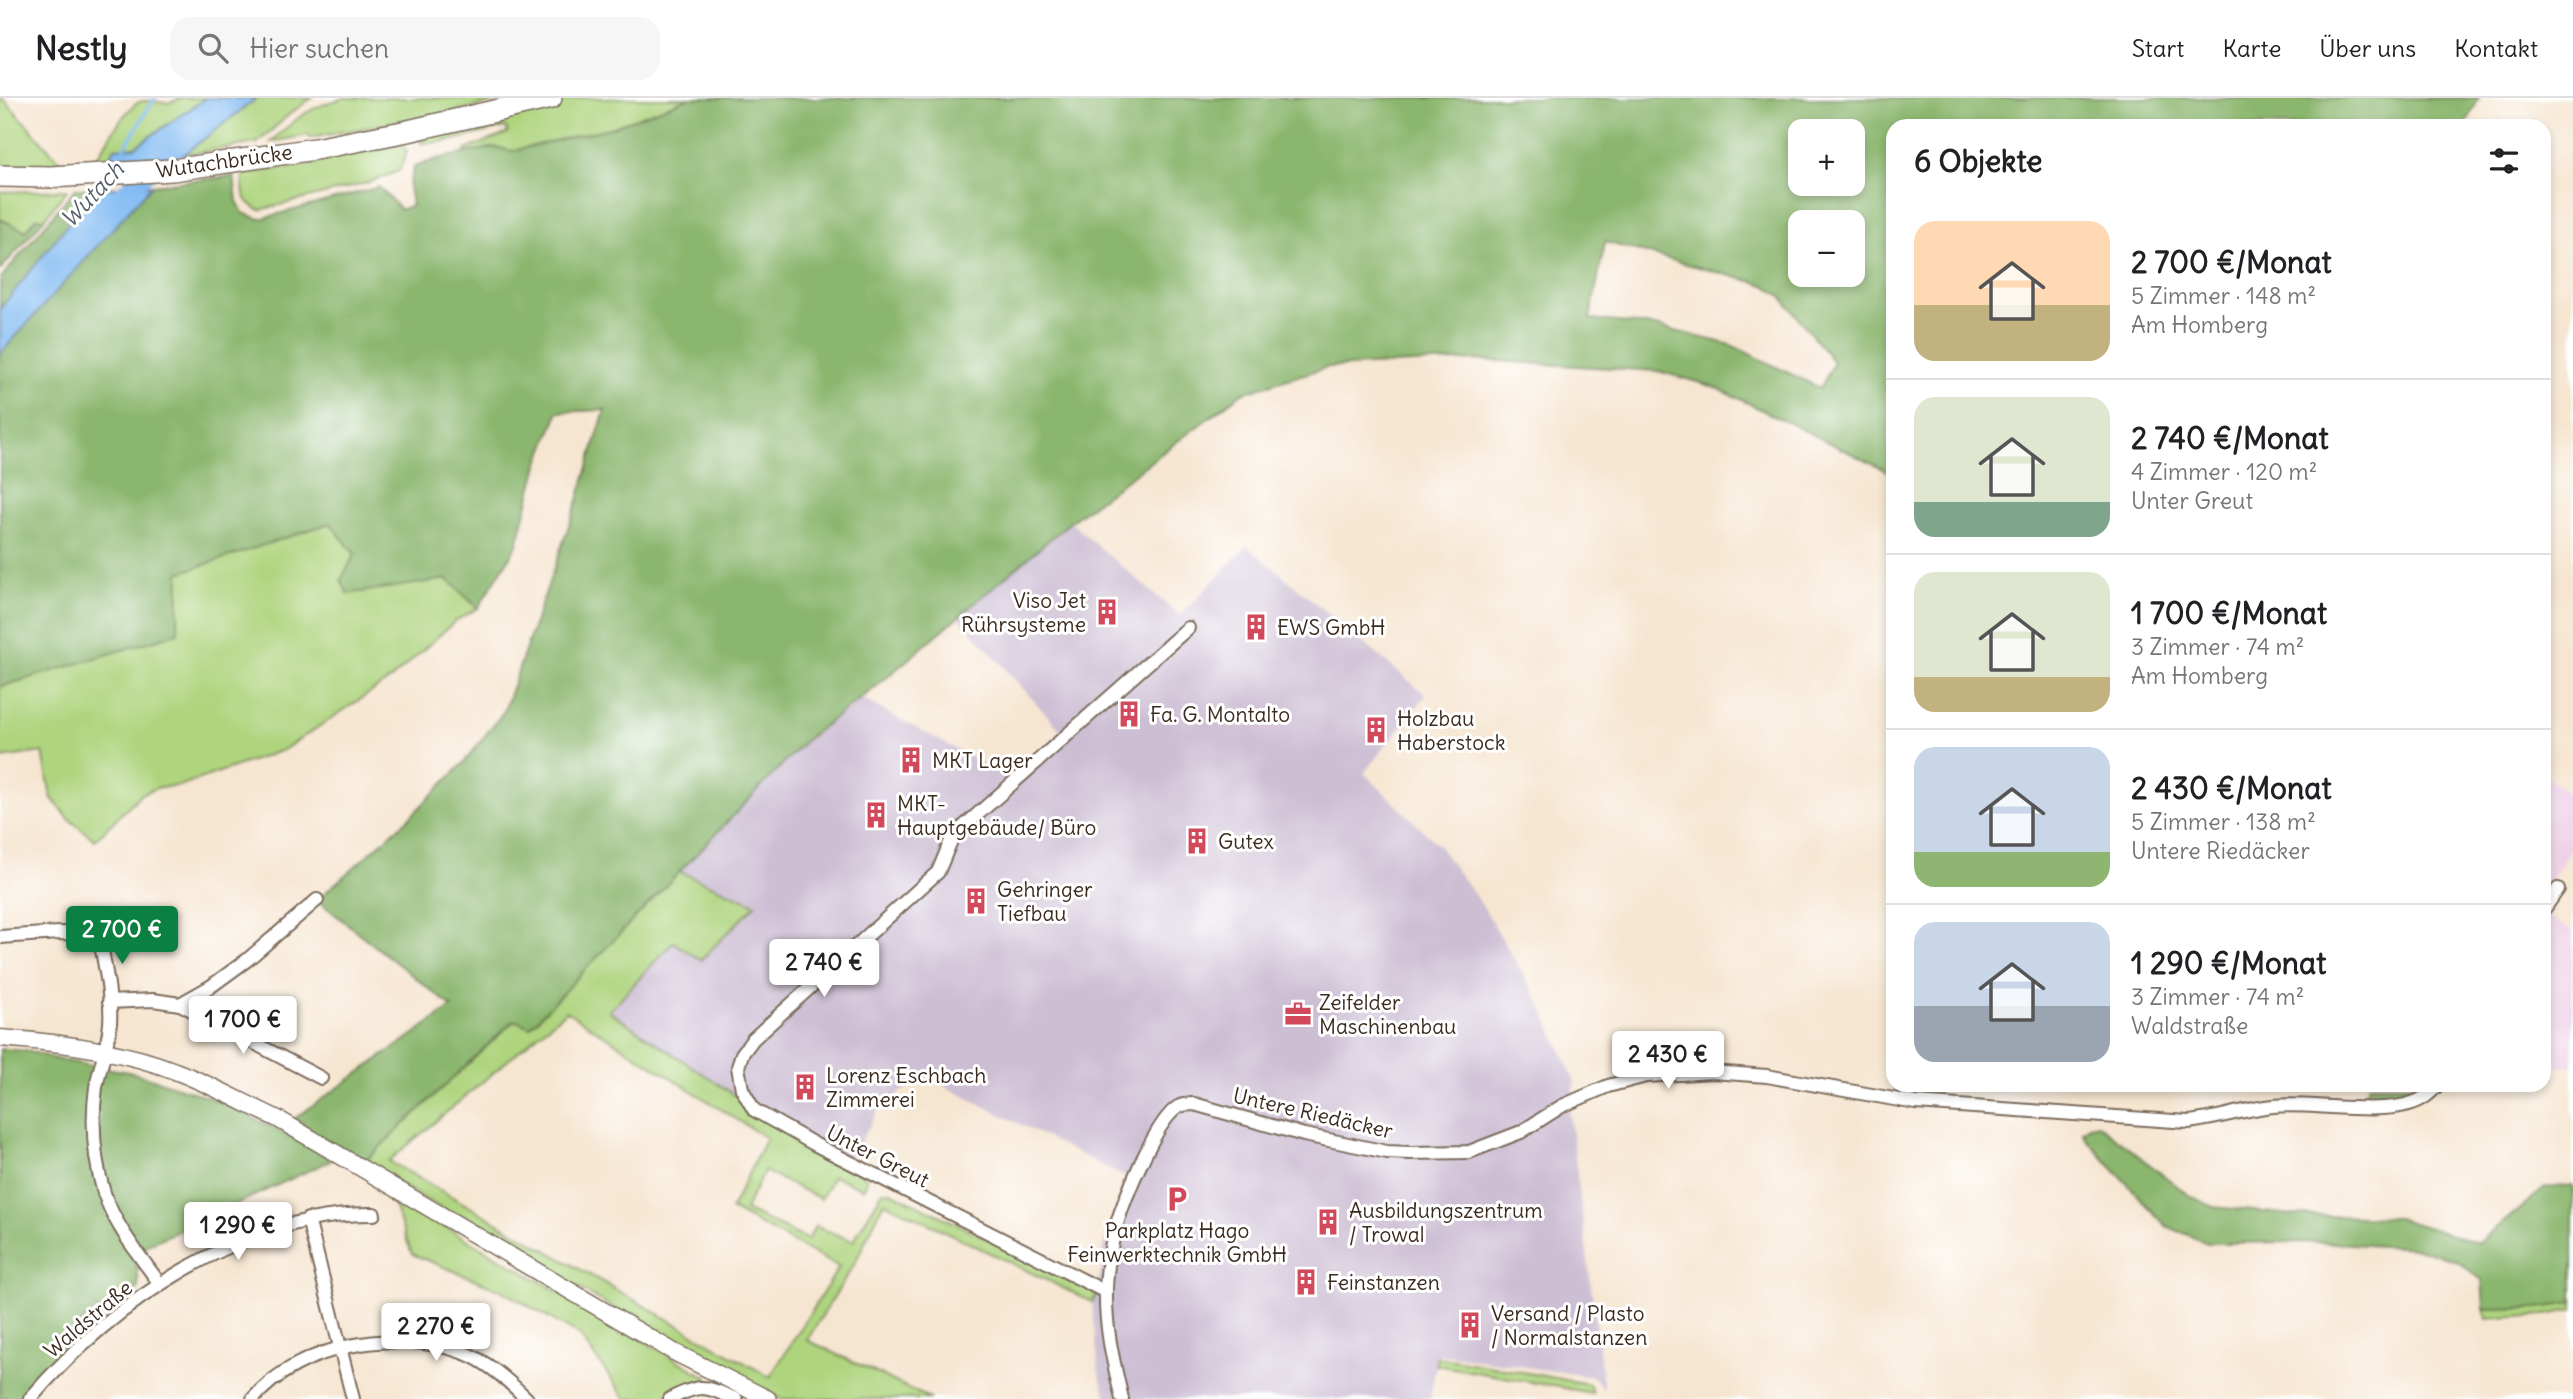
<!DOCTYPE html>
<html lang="de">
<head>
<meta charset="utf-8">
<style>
  :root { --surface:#fff; --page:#f6f6f6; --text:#202124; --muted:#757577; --line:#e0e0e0; --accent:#0b8043 }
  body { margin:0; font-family:Delius,sans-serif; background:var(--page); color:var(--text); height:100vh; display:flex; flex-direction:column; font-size:26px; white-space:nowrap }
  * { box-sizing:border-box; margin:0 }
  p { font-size:23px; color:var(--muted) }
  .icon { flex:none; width:38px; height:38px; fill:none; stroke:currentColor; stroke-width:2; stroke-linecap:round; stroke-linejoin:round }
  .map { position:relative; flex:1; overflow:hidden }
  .drawer { position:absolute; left:1886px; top:21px; width:665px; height:973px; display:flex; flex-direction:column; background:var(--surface); border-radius:21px; box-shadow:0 4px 10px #0003 }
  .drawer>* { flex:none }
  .fabs { position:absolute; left:1788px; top:21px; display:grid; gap:14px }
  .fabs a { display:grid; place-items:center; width:77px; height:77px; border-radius:14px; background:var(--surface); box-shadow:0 4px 10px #0003; font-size:35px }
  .price { position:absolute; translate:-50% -60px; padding:0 16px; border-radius:7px; background:#fff; color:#222; font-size:23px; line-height:46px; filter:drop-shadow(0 2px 4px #0008) }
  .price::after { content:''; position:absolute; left:50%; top:42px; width:21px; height:16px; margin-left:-10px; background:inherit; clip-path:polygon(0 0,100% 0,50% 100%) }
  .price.active { background:var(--accent); color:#fff }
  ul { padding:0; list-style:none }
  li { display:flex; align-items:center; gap:21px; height:175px; padding:0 28px }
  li+li { border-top:2px solid var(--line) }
  li span { display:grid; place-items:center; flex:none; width:196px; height:140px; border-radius:21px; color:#555 }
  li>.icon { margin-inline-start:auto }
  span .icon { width:84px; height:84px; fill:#fffc; stroke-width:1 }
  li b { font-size:30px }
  h2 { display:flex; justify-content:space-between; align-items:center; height:84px; padding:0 28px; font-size:30px }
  header { display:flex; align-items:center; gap:42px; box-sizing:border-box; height:98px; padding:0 35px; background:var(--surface); border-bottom:2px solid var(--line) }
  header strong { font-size:33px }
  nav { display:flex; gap:38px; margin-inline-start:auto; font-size:24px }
  .search { width:490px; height:63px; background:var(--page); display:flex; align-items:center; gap:18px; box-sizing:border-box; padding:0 24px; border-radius:21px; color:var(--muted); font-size:26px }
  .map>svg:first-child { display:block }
</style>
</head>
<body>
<header>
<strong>Nestly</strong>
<div class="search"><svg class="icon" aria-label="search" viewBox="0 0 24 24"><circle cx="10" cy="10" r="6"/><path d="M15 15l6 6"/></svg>Hier suchen</div>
<nav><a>Start</a><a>Karte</a><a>Über uns</a><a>Kontakt</a></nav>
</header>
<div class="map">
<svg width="2573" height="1301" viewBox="0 0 2573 1301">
  <rect width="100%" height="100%" fill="#fff"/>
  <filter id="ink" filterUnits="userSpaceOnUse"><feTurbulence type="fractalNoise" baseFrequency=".0143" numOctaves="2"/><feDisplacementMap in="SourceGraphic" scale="14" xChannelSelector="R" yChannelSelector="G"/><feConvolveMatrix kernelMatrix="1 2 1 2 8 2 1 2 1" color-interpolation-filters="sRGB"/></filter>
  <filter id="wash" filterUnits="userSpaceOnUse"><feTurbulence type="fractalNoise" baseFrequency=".00686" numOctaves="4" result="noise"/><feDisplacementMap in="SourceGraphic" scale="28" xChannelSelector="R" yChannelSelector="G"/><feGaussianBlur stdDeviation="1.57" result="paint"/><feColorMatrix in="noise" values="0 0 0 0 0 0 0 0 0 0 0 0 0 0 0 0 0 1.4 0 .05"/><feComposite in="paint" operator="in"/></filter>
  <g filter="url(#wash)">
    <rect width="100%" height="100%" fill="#f6e6d1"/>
    <!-- built -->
    <g fill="#eed0e7">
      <path d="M2544 678 2573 698V747L2545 792Z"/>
      <path d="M2544 817 2573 833V968L2545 969Z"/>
    </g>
    <!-- industrial -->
    <path fill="#ccbed3" d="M1070 424 1180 518 1247 448 1426 597 1364 675 1438 747 1484 810 1540 905 1575 983 1569 1011 1604 1292 1594 1279 1438 1256 1430 1301H1107L1099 1276 1092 1204 1101 1174 1104 1148 1129 1081 924 978 880 1009 850 1062 728 995 609 912 674 843 755 806 678 773 809 639 860 600 1010 680 1062 634 958 518Z"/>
    <!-- green -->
    <g fill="#aed47e" stroke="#747f4e" stroke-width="2" fill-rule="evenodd">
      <path d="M0 0H3L63 67 54 68 52 71 0 72Z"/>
      <path d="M180 0H206L134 49 115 50 107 62 95 63C103 50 128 4 143 3 158 1 164 10 180 0Z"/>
      <path d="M257 0H312L292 14 257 45 183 57Z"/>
      <path d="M345 0H509L472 10 310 40V37L271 44C296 20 310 8 345 0Z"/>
      <path d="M575 0H689L613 29 512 53 495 49 466 55 465 52 508 35 506 29C478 35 449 46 421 45L419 40Z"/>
      <path d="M401 46 407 54 399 73 367 85 260 112C243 105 242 93 243 76L317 66V62Z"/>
      <path d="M67 92 44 121 36 120 26 133 0 121V94Z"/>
      <path d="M330 425 355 456 341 482 348 495 447 481 478 510 454 524 391 581 283 652 179 688 160 689 141 696 95 742 69 721 51 699 43 654 0 660V589L177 535 179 475Z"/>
      <path d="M678 773 756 806 701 862 673 844 609 913 739 1000 745 1010 865 1078 867 1083 864 1091 833 1078 821 1101 764 1073 745 1112 808 1142 815 1128 853 1143 883 1093H889L1088 1189 1097 1197 1092 1204 884 1104 855 1165 807 1242 931 1301H781L722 1273 363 1065 515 922 530 928ZM566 913 766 1040 731 1111 839 1169 770 1279 389 1063Z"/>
      <path d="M390 1097 708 1280 705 1286 686 1288 660 1301H626L579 1237 501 1192 412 1156Z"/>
      <path d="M2573 1205V1212L2545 1217 2487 1221 2484 1211 2538 1210Z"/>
      <path d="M1437 1259 1589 1286 1592 1295 1436 1267Z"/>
    </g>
    <!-- forest -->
    <g fill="#8ab66d" stroke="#627046" stroke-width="2" fill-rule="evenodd">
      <path d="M689 0H2479L2465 28H1894L1893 376 1715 289 1658 273 1478 262 1328 269 1242 295 1070 424 872 592 809 639 530 929 514 922 363 1065 294 1021 452 909 317 802 406 723 462 667 504 613 578 402 605 312 558 314 537 370 517 447 478 510 447 481 348 496 341 482 355 456 330 425 179 475 178 535 0 589V256L152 87 234 78 237 103 243 115 260 121 379 89 401 112 412 107 409 88 414 69 437 61 495 49 512 53 613 29ZM1801 33H1853V86H1801ZM1801 124H1853V177H1801ZM1605 144 1765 187 1781 198 1834 265 1820 290 1731 247 1655 228 1590 221Z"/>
      <path d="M75 91H96L0 211V181Z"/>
      <path d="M36 120 44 121 0 172V121L26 133Z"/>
      <path d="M0 951 28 953 60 962 134 975 212 1000 296 1041 332 1062 147 1147 133 1157C146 1197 136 1196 105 1220L96 1211 74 1232 81 1240 49 1268 23 1301H0Z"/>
      <path d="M2369 987H2427L2404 1000 2361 1004Z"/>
      <path d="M2098 1026 2190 1098 2214 1109 2293 1117 2397 1120 2478 1145 2545 1090 2573 1087V1205L2538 1210 2484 1211 2482 1182 2457 1163 2417 1150 2318 1144 2207 1145 2166 1128 2088 1043 2083 1034 2089 1028Z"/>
    </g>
    <!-- water -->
    <g fill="#82bbf3" stroke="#5e7288" stroke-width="2">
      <path d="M206 0H257L183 57 107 62 115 50 135 49Z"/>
      <path d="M152 87 0 256V211L96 91Z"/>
    </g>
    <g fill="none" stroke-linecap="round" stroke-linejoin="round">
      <!-- stream -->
      <path stroke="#82bbf3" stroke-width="3.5" d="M123 52 155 0"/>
      <!-- river -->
      <path stroke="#82bbf3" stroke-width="19" d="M112 106 183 42"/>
    </g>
  </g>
  <g filter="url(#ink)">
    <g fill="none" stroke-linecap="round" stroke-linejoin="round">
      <!-- street casing -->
      <g stroke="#7c6c5d" stroke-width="16">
        <g id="street">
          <path d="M2544 811 2558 791"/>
          <path d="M0 839 59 835 99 836C104 865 112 897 110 926 108 948 100 968 96 989 91 1025 94 1061 104 1095 115 1128 140 1158 160 1186"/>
          <path d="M109 904 153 902 180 906 210 889 247 862 317 802"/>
          <path d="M180 906 321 980"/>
          <path d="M308 1121 353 1301"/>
          <path d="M1106 1194 816 1047 754 1012 742 991 738 969 742 956 753 941 938 774 953 738 1188 530"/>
          <path d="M30 1301C112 1205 244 1114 374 1116"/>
          <path d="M253 1301C300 1245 400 1229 467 1256 489 1265 510 1284 527 1301"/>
          <path d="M670 1301C702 1285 704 1288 736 1301"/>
          <path d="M1122 1301C1114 1266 1105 1231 1106 1195 1106 1174 1110 1152 1115 1132 1123 1104 1155 1023 1178 1009 1183 1006 1189 1006 1194 1006L1304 1037 1387 1054 1410 1055 1469 1054 1521 1034 1562 1008 1608 988 1646 978 1712 974 1767 978 1916 1005 2188 1024C2217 1021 2244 1011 2273 1008 2313 1003 2395 1022 2426 998 2430 995 2434 991 2438 987"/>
        </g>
      </g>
      <!-- secondary casing -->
      <g stroke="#7c6c5d" stroke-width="19">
        <path id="secondary" d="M0 940C56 944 123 952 175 973 210 986 244 1005 278 1021L674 1254 768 1301"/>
      </g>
      <!-- highway casing -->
      <g stroke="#7c6c5d" stroke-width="24">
        <path id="highway" d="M0 78 50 79 173 72 315 51 408 33 551 0"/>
      </g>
      <!-- street -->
      <use href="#street" stroke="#fff" stroke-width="12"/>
      <!-- secondary -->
      <use href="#secondary" stroke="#fff" stroke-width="16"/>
      <!-- highway -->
      <use href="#highway" stroke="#fff" stroke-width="21"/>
    </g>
  </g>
  <!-- icons -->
  <defs>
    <g id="building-bare" transform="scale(2.1)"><path d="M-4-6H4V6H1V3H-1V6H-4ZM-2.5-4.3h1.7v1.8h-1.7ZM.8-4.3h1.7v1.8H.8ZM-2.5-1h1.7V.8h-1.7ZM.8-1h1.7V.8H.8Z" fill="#d1495b" stroke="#fff" stroke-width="2.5" paint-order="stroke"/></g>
    <g id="office-bare" transform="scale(2.1)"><path d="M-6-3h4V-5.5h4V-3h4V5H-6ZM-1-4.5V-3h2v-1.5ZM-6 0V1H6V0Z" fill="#d1495b" stroke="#fff" stroke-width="2.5" paint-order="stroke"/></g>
    <g id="parking-bare" transform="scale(2.1)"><path d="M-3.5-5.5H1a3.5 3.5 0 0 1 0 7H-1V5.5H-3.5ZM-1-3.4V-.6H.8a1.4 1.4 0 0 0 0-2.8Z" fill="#d1495b" stroke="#fff" stroke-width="2.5" paint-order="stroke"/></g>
  </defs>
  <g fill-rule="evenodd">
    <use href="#building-bare" x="1107" y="514"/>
    <use href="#building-bare" x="1256" y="529"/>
    <use href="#building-bare" x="1129" y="616"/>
    <use href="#building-bare" x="1376" y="632"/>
    <use href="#building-bare" x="911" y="662"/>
    <use href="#building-bare" x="876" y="717"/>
    <use href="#building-bare" x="1197" y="743"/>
    <use href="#building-bare" x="976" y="803"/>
    <use href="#office-bare" x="1298" y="916"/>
    <use href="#building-bare" x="805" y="989"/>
    <use href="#parking-bare" x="1177" y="1101"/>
    <use href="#building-bare" x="1328" y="1124"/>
    <use href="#building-bare" x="1306" y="1184"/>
    <use href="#building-bare" x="1470" y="1227"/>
  </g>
  <g text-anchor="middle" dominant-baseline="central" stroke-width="6" stroke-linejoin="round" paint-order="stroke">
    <!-- street labels -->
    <g font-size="21" fill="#3b2a1e" stroke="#fff">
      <text transform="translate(224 63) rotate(-8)">Wutachbrücke</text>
      <text transform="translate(1313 1015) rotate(13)">Untere Riedäcker</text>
      <text transform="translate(878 1058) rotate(27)">Unter Greut</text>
      <text transform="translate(88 1221) rotate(-40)">Waldstraße</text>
    </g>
    <!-- poi labels -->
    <g font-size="21" fill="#3b2a1e" stroke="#fff" text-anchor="start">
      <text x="1086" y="502" text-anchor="end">Viso Jet<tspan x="1086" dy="24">Rührsysteme</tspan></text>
      <text x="1277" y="529">EWS GmbH</text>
      <text x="1150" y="616">Fa. G. Montalto</text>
      <text x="1397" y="620">Holzbau<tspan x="1397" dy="24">Haberstock</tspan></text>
      <text x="932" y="662">MKT Lager</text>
      <text x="897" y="705">MKT-<tspan x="897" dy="24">Hauptgebäude/ Büro</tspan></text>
      <text x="1218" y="743">Gutex</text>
      <text x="997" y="791">Gehringer<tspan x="997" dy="24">Tiefbau</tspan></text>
      <text x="1319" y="904">Zeifelder<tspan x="1319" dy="24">Maschinenbau</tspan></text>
      <text x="826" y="977">Lorenz Eschbach<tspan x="826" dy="24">Zimmerei</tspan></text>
      <text x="1349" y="1112">Ausbildungszentrum<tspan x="1349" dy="24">/ Trowal</tspan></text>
      <text x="1177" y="1132" text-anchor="middle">Parkplatz Hago<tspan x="1177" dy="24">Feinwerktechnik GmbH</tspan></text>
      <text x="1327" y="1184">Feinstanzen</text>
      <text x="1491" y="1215">Versand / Plasto<tspan x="1491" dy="24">/ Normalstanzen</tspan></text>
    </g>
    <!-- water labels -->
    <g font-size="23" font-style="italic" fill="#545d69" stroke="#fff">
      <text transform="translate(92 96) rotate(-47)">Wutach</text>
    </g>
  </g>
</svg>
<div class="fabs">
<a>+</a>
<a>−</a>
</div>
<b class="price active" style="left:122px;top:868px">2 700 €</b>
<b class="price" style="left:824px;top:901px">2 740 €</b>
<b class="price" style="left:243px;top:958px">1 700 €</b>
<b class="price" style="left:1668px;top:993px">2 430 €</b>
<b class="price" style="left:238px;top:1164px">1 290 €</b>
<b class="price" style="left:436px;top:1265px">2 270 €</b>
<section class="drawer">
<h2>6 Objekte<svg class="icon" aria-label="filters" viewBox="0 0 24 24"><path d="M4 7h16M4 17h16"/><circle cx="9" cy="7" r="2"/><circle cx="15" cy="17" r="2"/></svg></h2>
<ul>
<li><span style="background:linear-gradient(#ffd9b3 60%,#c2b280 0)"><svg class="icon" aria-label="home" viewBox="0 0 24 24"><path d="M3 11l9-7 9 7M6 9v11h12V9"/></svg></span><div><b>2 700 €/Monat</b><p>5 Zimmer · 148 m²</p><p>Am Homberg</p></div></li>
<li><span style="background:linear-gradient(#dfe7d0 75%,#7fa58c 0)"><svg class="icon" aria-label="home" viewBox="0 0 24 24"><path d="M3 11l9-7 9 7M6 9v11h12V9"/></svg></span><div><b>2 740 €/Monat</b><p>4 Zimmer · 120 m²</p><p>Unter Greut</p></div></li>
<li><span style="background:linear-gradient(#dfe7d0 75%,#c2b280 0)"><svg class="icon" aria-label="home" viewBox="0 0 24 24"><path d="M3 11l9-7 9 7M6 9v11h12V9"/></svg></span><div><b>1 700 €/Monat</b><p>3 Zimmer · 74 m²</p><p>Am Homberg</p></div></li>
<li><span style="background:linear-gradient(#c9d6e8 75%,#8fb573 0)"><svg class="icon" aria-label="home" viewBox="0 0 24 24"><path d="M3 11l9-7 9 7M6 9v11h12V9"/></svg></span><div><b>2 430 €/Monat</b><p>5 Zimmer · 138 m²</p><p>Untere Riedäcker</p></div></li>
<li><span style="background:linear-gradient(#c9d6e8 60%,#9aa5b1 0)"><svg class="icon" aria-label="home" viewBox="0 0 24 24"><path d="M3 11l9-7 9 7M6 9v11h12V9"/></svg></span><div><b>1 290 €/Monat</b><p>3 Zimmer · 74 m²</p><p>Waldstraße</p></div></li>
</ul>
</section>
</div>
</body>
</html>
